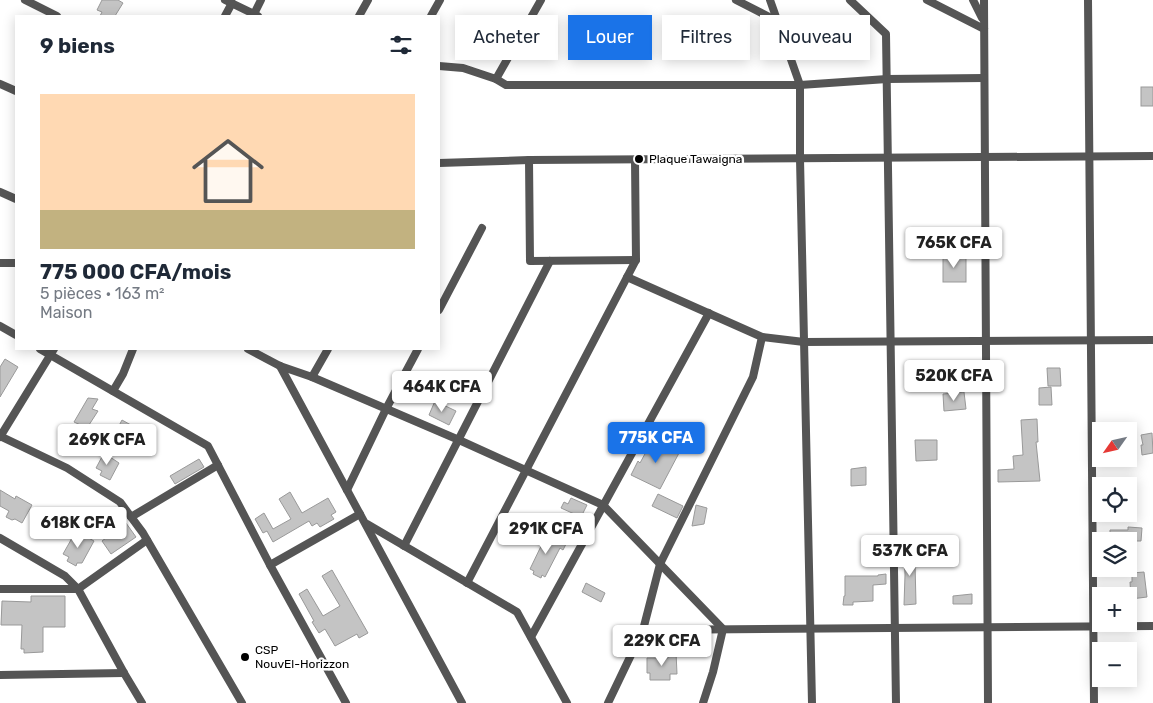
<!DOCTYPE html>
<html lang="fr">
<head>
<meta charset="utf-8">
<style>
  :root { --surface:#fff; --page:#f2f2f3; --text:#1f2937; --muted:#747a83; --accent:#1a73e8 }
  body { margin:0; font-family:Rubik,sans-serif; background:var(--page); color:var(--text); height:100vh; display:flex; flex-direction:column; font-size:19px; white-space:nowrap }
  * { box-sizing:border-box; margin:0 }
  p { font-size:16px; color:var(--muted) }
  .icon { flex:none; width:28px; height:28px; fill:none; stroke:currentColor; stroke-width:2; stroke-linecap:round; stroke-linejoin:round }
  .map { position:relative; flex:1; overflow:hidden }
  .sheet { position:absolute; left:15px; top:15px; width:425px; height:335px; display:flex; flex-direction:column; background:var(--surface); border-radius:0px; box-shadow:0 2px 12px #0003 }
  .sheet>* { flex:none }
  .hud { position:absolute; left:455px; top:15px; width:475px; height:45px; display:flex; gap:10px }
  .needle { width:32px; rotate:236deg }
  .buttons { position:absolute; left:1092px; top:422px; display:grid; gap:10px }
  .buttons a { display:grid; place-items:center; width:45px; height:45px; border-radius:0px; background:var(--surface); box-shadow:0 2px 12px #0003; font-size:25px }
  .price { position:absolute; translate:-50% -42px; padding:0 11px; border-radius:5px; background:#fff; color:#222; font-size:16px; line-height:32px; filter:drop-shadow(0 1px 2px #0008) }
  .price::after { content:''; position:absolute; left:50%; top:30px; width:15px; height:11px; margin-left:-8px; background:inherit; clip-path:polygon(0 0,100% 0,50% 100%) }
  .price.on { background:var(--accent); color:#fff }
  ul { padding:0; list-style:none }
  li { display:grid; align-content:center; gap:10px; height:265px; padding:0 25px }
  li span { display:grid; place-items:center; height:155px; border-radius:0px; color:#555 }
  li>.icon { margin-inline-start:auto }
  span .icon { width:90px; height:90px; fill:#fffc; stroke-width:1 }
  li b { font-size:21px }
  h2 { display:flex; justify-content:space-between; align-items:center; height:60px; padding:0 25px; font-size:21px }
  .chip { padding:0 18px; border-radius:0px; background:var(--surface); box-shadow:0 2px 12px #0003; font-size:18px; line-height:45px }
  .chip.on { background:var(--accent); color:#fff }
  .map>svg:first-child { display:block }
</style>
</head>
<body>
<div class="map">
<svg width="1153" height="703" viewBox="0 0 1153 703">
  <rect width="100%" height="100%" fill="#fff"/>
  <!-- building -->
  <g fill="#c4c4c4" stroke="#999">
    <path d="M102 0H118L123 3 115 16H100L102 12 97 10Z"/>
    <rect x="1141" y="87" width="12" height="19"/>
    <rect x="943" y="257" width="23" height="25"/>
    <path d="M5 359 18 367 0 397V367Z"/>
    <path d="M1047 368H1060L1061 386H1048Z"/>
    <path d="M427 374 441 382 433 396 415 386 419 378 424 379Z"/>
    <path d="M1051 387 1052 405H1039V388Z"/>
    <path d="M964 392 966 409 944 411 943 394Z"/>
    <path d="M88 398 98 399 92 409 98 411 87 428 74 422Z"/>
    <path d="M435 401 456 411 449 425 429 415Z"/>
    <path d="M1037 419 1038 442H1036L1040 481 998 482V470L1014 469 1013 456 1023 455 1021 420Z"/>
    <path d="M122 420 138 429 126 450 112 442V439Z"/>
    <path d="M1152 433 1153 453 1142 455 1141 445H1143L1141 435Z"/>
    <path d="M653 439 679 453 660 489 631 475 638 461 640 463Z"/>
    <path d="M915 440H937V460L916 461Z"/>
    <path d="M104 453 119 463 110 480 100 475 102 471 96 468Z"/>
    <path d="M199 459 204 467 175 484 170 476Z"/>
    <path d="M866 467V485L851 486V469Z"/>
    <path d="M0 490 15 499 16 496 32 505 22 523 15 519 12 520 6 517 9 511 0 506Z"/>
    <path d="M290 492 302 513 328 498 336 512 331 515 334 519 320 527 317 523 312 526 309 521 273 542 267 531 263 533 255 519 264 513 273 529 291 519 279 499Z"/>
    <path d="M658 494 683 506 677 518 652 506Z"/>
    <path d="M571 498 587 505 581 517 561 508 564 502 568 504Z"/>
    <path d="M696 505 707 508 704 524 692 526Z"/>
    <path d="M126 523 136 537 111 554 102 541Z"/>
    <path d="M1128 527 1142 528 1141 541H1127V539L1110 540V530H1128Z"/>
    <path d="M76 531 94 541 82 563H77L76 566 67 561 69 557 63 554Z"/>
    <path d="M544 533 566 544 563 550 560 548 545 577 542 575 541 578 533 574 534 571 530 569 544 540 541 539Z"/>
    <path d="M915 548 916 563H915L916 604 904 605 905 575 904 549Z"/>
    <path d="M332 570 368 633 359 638 357 634 335 646 325 629 319 633 312 622 314 621 299 594 307 589 323 616 340 606 322 576Z"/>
    <path d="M1144 572 1147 597 1131 599 1130 582H1132V573Z"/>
    <path d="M886 574V584L873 585V601L853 602V605H843L844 596H845V576H878V575Z"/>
    <path d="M586 583 605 593 601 602 582 592Z"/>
    <path d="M972 594V604H953V596Z"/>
    <path d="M31 596H65V627H43V652L24 653V649H21L22 625H1L2 601 31 602Z"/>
    <path d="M668 652H676L677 674H670V680H650V673H647V658H668Z"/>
  </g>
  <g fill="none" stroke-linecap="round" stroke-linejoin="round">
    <!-- street -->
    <g stroke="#555" stroke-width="8">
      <path d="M25 0 57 16"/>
      <path d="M225 0 258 16"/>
      <path d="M736 0 777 21"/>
      <path d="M770 0 800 85V159L812 703"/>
      <path d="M850 0 886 34 896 703"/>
      <path d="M927 0 984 29"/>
      <path d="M973 0 982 18"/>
      <path d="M984 0 988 703"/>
      <path d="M1088 0 1094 703"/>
      <path d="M254 14 261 0"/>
      <path d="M225 16 232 3"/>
      <path d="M359 16 368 0"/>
      <path d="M431 16 440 0"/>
      <path d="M439 66 463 68 496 79 506 85H800L887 79 984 78"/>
      <path d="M496 79 541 0"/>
      <path d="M0 84 16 91"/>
      <path d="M529 160 530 261 636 260"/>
      <path d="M439 163 529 160 1153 156"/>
      <path d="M0 192 16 199"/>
      <path d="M0 263H16"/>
      <path d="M627 277 762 337 804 342 1153 340"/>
      <path d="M439 310 482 228"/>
      <path d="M0 326 16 335"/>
      <path d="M40 349 208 446 270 565 346 703"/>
      <path d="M248 349 280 366 312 377 459 440 603 505 723 629 713 672 703 703"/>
      <path d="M280 366 462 703"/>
      <path d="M312 377 328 349"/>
      <path d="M113 391 123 374 133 349"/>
      <path d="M0 436 67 468 120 502 143 533 242 703"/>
      <path d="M0 437 54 349"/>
      <path d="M347 490 386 409 418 349"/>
      <path d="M131 517 218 465"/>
      <path d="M367 524 517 612 567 703"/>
      <path d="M0 538 65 576 78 589 124 673 142 703"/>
      <path d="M404 546 550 261"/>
      <path d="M270 565 360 514"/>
      <path d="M467 583 636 260 635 160"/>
      <path d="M0 589H78L147 540"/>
      <path d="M643 630 1153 626"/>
      <path d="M531 637 709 313"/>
      <path d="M0 675 124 673"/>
      <path d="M608 703 643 630 660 564 753 377 762 337"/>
    </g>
  </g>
  <!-- markers -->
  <g fill="#000" stroke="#fff" stroke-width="2">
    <circle cx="639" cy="159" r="5"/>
    <circle cx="245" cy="657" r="5"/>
  </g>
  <g text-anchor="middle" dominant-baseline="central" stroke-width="5" stroke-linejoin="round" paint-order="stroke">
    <!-- poi labels -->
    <g font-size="12" fill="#000" stroke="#fff" text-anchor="start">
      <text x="649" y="159">Plaque Tawaigna</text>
      <text x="255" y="650">CSP<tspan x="255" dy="14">NouvEl-Horizzon</tspan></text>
    </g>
  </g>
</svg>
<div class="buttons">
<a><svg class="needle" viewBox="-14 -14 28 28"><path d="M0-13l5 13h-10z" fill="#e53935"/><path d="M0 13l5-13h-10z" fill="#747a83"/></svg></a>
<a><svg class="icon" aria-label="locate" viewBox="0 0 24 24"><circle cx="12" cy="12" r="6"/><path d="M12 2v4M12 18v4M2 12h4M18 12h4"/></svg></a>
<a><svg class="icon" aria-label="layers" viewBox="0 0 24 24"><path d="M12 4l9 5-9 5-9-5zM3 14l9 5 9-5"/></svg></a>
<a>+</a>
<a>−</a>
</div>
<b class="price" style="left:954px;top:269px">765K CFA</b>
<b class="price" style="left:954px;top:402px">520K CFA</b>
<b class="price" style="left:442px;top:413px">464K CFA</b>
<b class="price on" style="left:656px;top:464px">775K CFA</b>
<b class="price" style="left:107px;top:466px">269K CFA</b>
<b class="price" style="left:78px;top:549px">618K CFA</b>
<b class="price" style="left:546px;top:555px">291K CFA</b>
<b class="price" style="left:910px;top:577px">537K CFA</b>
<b class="price" style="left:662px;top:667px">229K CFA</b>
<div class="hud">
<a class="chip">Acheter</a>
<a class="chip on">Louer</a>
<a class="chip">Filtres</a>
<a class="chip">Nouveau</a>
</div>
<section class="sheet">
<h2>9 biens<svg class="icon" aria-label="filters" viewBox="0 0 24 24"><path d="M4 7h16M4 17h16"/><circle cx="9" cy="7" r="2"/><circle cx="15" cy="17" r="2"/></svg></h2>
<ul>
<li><span style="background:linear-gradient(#ffd9b3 75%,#c2b280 0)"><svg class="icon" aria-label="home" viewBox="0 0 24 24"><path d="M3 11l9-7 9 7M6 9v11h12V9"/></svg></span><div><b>775 000 CFA/mois</b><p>5 pièces · 163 m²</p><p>Maison</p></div></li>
</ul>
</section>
</div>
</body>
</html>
